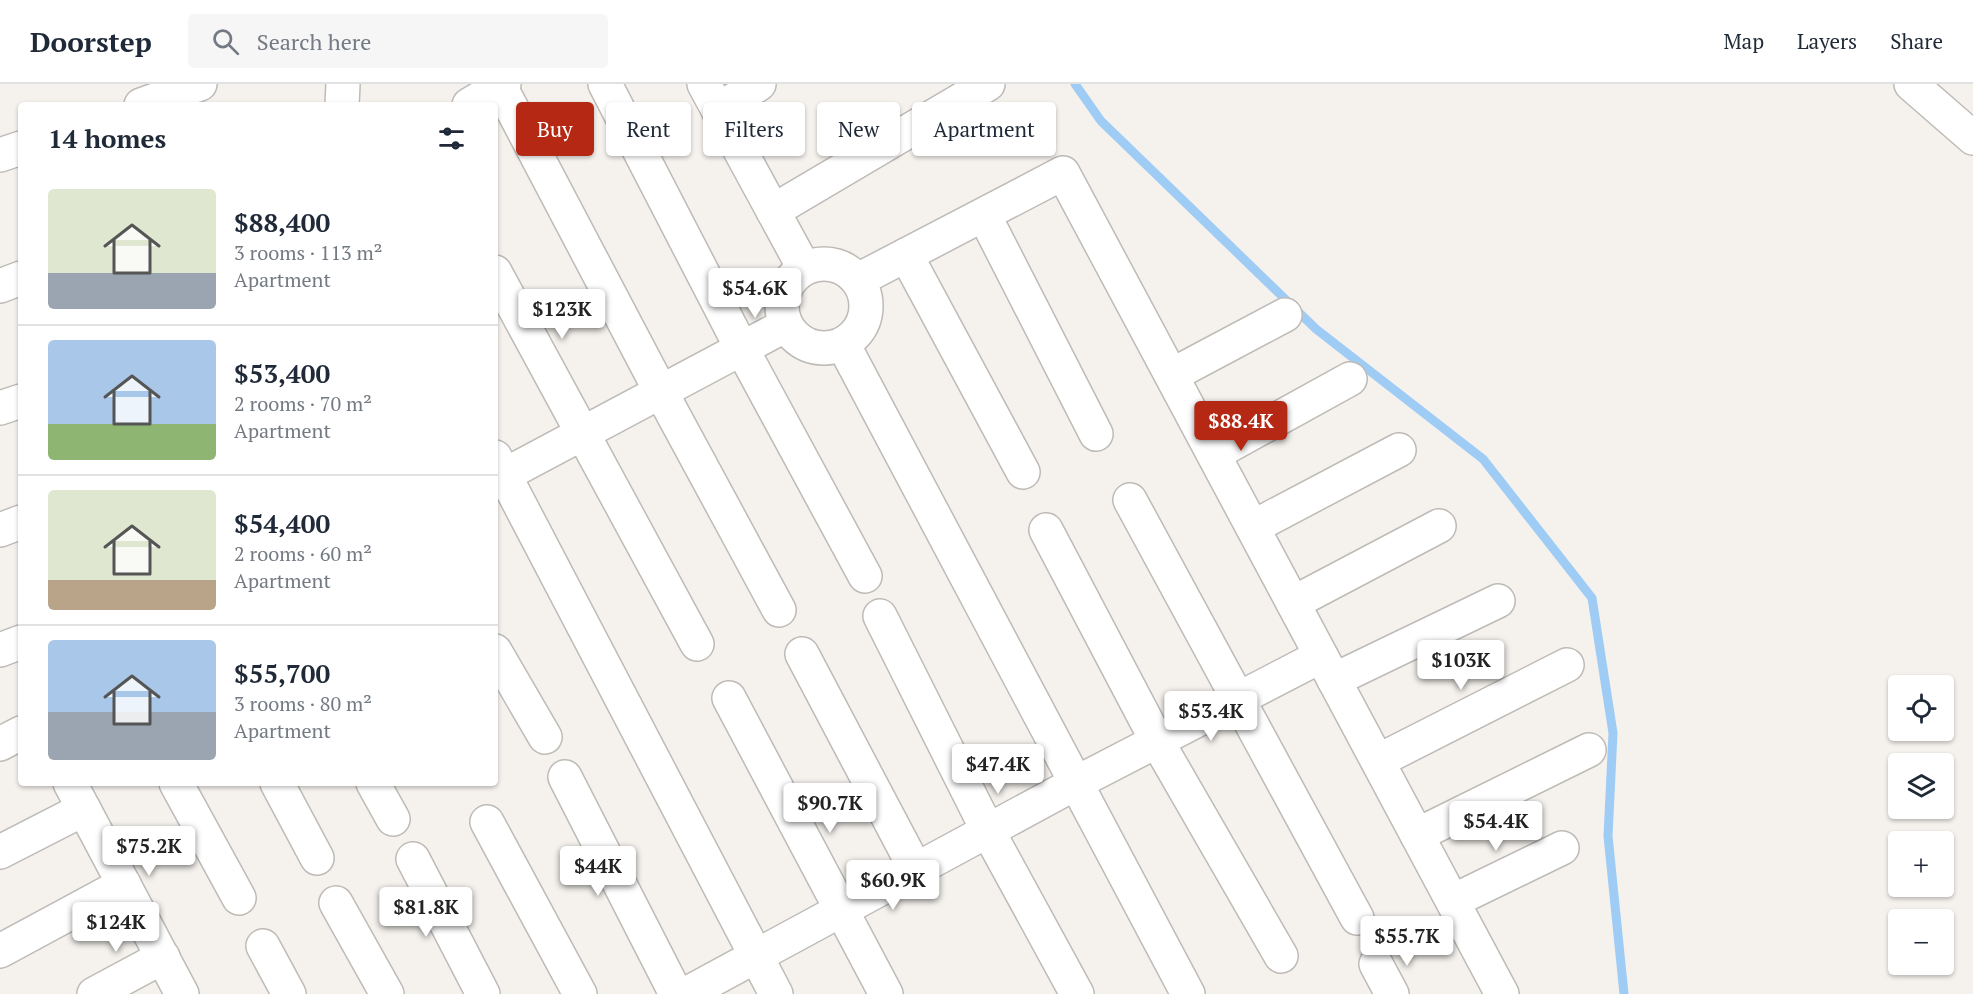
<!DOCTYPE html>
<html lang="en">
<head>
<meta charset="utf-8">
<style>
  :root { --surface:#fff; --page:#f6f6f7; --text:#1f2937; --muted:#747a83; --line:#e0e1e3; --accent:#b52813 }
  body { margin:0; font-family:"PT Serif",serif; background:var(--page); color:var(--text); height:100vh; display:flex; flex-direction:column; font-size:22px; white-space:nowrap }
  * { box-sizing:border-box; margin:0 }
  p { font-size:20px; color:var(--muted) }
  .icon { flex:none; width:33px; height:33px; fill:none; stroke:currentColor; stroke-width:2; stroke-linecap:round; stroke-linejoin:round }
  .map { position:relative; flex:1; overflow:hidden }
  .panel { position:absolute; left:18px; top:18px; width:480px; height:684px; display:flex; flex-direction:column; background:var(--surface); border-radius:6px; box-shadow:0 2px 4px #0004 }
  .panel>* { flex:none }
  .top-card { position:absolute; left:516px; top:18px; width:570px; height:54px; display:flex; gap:12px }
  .tools { position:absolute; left:1888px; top:591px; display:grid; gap:12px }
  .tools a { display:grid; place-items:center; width:66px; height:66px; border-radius:6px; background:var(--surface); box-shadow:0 2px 4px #0004; font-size:30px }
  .price { position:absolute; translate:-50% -51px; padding:0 14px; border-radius:6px; background:#fff; color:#222; font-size:20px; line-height:39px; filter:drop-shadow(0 2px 3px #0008) }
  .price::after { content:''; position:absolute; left:50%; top:36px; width:18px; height:14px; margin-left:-9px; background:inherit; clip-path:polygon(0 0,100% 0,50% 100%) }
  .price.on { background:var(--accent); color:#fff }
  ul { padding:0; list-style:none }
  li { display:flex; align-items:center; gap:18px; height:150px; padding:0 30px }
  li+li { border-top:2px solid var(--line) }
  li span { display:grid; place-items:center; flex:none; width:168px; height:120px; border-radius:6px; color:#555 }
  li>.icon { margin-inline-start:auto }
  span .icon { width:72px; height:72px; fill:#fffc; stroke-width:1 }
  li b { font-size:26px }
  h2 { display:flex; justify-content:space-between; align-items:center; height:72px; padding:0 30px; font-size:26px }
  .chip { padding:0 21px; border-radius:6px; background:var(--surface); box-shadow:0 2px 4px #0004; font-size:21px; line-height:54px }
  .chip.on { background:var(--accent); color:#fff }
  header { display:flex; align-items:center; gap:36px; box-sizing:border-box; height:84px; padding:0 30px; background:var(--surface); border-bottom:2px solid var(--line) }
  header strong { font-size:28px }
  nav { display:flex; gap:33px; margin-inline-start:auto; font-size:21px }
  .search { width:420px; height:54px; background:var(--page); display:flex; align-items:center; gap:15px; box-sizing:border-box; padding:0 21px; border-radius:6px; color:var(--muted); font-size:22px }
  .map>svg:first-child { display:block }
</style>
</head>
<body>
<header>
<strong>Doorstep</strong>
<div class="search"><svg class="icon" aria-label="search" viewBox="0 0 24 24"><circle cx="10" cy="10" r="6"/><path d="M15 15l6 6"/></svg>Search here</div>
<nav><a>Map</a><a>Layers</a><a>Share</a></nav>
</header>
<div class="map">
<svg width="1973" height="910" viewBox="0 0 1973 910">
  <rect width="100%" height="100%" fill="#f5f2ee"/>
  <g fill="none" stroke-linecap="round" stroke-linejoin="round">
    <!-- stream -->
    <path stroke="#9fccf4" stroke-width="9" d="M1075 0 1101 37 1316 245 1483 375 1592 514 1613 649 1608 752 1624 910"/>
    <!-- minor casing -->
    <g stroke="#bebbb7" stroke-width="36">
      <g id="minor">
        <path d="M499 0 661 308 779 526"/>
        <path d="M605 0 742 265 865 492"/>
        <path d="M704 0 804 184"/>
        <path d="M1911 0 1973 54"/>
        <path d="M141 21 200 0"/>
        <path d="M342 21 343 0"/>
        <path d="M469 21 504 0"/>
        <path d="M718 26 759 0"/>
        <path d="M0 71 21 64"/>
        <path d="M773 127 988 0"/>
        <path d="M984 131 1096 350"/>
        <path d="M906 171 1023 388"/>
        <circle cx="824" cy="222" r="42"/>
        <path d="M495 188 697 560"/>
        <path d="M858 196 1063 89 1502 910"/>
        <path d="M0 202 21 194"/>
        <path d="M843 260 1188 910"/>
        <path d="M1172 291 1285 231"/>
        <path d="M0 324 21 317"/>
        <path d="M1214 370 1350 295"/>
        <path d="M495 373 776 910"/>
        <path d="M495 396 786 241"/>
        <path d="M1130 416 1357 834"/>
        <path d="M1253 443 1399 366"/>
        <path d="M0 446 21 438"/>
        <path d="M1046 446 1157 657 1281 872"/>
        <path d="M1293 519 1439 442"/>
        <path d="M880 532 988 747 1077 910"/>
        <path d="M0 566 21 558"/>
        <path d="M495 567 545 653"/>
        <path d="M802 570 916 786"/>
        <path d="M1334 596 1498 517"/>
        <path d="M729 614 886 910"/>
        <path d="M0 660 21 649"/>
        <path d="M1378 677 1567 581"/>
        <path d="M565 693 676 910"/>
        <path d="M70 699 182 910"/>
        <path d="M176 699 239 814"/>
        <path d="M277 699 317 774"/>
        <path d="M373 699 393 735"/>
        <path d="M487 738 580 910"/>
        <path d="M1417 751 1589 666"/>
        <path d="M0 768 84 725"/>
        <path d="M413 775 483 910"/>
        <path d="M1453 817 1562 764"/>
        <path d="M336 819 387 910"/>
        <path d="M263 862 289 910"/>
        <path d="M0 867 124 800"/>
        <path d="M1376 880 1392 910"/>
        <path d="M94 910 163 873"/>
        <path d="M686 910 1076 699 1321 572"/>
      </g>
    </g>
    <!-- minor -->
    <use href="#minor" stroke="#fff" stroke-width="33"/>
  </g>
</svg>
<div class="tools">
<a><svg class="icon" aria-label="locate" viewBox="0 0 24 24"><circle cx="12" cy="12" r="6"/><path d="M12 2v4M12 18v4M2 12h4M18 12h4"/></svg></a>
<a><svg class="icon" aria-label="layers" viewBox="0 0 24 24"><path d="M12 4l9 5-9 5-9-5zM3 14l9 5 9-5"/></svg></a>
<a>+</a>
<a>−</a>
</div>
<b class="price" style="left:755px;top:235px">$54.6K</b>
<b class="price" style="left:562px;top:256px">$123K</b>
<b class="price on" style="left:1241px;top:368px">$88.4K</b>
<b class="price" style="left:1461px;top:607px">$103K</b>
<b class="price" style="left:1211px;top:658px">$53.4K</b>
<b class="price" style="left:998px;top:711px">$47.4K</b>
<b class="price" style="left:830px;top:750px">$90.7K</b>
<b class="price" style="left:1496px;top:768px">$54.4K</b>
<b class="price" style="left:149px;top:793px">$75.2K</b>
<b class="price" style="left:598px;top:813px">$44K</b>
<b class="price" style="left:893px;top:827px">$60.9K</b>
<b class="price" style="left:426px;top:854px">$81.8K</b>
<b class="price" style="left:116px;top:869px">$124K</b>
<b class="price" style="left:1407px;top:883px">$55.7K</b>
<div class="top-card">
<a class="chip on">Buy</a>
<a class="chip">Rent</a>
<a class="chip">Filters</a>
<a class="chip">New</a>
<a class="chip">Apartment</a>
</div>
<section class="panel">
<h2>14 homes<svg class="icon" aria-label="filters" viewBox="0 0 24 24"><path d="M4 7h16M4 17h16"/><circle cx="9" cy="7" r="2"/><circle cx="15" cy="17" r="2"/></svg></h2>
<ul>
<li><span style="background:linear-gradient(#dfe7d0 70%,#9aa5b1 0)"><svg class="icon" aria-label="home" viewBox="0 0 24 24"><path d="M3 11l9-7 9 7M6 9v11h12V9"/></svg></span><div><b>$88,400</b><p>3 rooms · 113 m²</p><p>Apartment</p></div></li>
<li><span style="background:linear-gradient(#a9c7e8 70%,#8fb573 0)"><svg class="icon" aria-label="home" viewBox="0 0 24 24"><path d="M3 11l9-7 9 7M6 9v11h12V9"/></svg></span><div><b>$53,400</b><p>2 rooms · 70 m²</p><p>Apartment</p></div></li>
<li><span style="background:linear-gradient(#dfe7d0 75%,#b9a48a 0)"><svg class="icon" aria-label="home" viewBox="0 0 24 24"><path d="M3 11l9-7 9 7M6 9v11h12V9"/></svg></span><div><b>$54,400</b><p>2 rooms · 60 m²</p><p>Apartment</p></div></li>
<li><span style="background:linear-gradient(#a9c7e8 60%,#9aa5b1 0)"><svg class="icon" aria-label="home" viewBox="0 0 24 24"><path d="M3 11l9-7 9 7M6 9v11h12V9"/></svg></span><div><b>$55,700</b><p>3 rooms · 80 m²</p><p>Apartment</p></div></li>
</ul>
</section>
</div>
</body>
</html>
